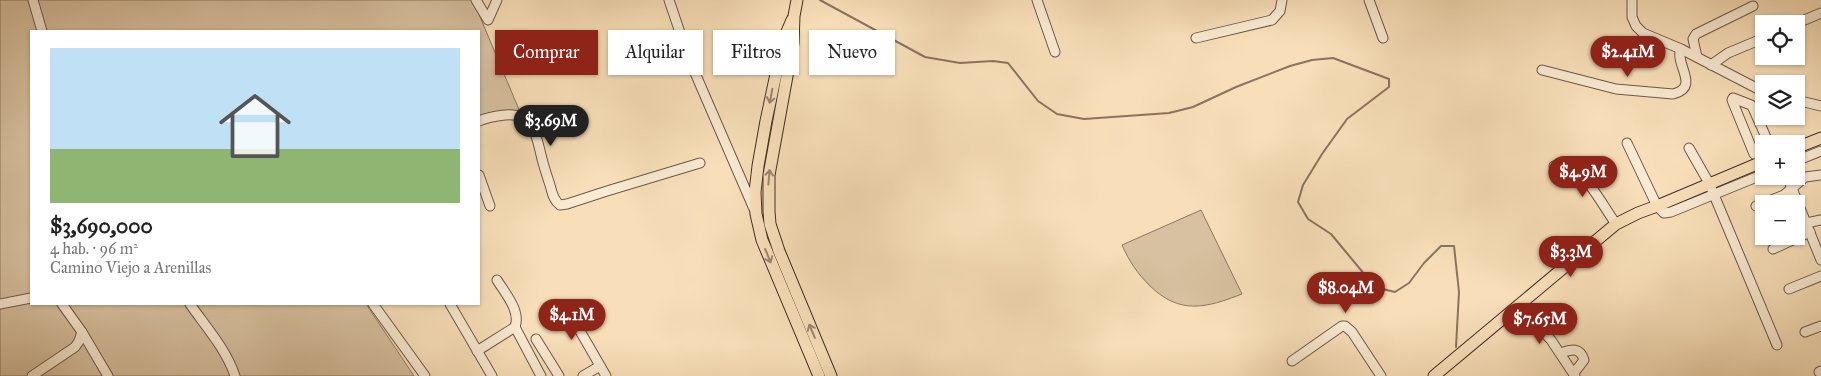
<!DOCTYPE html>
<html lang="es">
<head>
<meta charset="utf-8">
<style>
  :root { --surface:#fff; --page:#f2f2f2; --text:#222; --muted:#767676; --line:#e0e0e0; --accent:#8f2418 }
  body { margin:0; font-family:"IM FELL Great Primer",serif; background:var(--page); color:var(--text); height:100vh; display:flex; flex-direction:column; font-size:19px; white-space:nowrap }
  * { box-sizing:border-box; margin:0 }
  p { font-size:16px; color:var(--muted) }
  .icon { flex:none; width:28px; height:28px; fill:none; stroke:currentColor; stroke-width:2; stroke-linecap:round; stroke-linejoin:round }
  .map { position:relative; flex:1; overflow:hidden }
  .details { position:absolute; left:30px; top:30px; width:450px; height:275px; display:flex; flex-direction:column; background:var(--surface); border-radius:0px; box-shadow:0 1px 4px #0004 }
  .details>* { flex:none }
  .hud { position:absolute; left:495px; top:30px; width:475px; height:45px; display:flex; gap:10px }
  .tools { position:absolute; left:1755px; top:15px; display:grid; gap:10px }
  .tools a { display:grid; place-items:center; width:50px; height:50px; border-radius:0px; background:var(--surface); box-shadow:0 1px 4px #0004; font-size:25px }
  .price { position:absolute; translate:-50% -42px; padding:0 11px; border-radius:18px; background:var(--accent); color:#fff; font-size:16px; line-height:32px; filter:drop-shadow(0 1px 2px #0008) }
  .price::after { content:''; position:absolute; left:50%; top:30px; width:15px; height:11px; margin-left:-8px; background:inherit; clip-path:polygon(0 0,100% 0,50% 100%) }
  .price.selected { background:#222; color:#fff }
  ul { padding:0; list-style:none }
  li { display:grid; align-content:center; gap:10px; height:265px; padding:0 20px }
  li+li { border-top:1px solid var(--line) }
  li span { display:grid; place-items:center; height:155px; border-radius:0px; color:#555 }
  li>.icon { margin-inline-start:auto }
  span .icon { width:90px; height:90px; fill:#fffc; stroke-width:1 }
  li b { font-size:21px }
  .pill { padding:0 18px; border-radius:0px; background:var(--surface); box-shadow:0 1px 4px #0004; font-size:18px; line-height:45px }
  .pill.selected { background:var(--accent); color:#fff }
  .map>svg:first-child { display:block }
</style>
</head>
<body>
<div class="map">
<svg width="1821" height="376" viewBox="0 0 1821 376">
  <rect width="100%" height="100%" fill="#f8dfb9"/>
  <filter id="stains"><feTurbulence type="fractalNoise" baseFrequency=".004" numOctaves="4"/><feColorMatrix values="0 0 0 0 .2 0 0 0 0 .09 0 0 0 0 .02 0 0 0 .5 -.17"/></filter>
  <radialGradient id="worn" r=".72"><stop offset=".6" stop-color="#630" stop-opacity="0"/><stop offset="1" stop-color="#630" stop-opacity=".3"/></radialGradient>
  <!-- green -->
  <g fill="#d8c1a0" stroke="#8b7864">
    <path d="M0 0H473L520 112 479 126V31H31V304H366L414 376H0Z"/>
    <path d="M1201 210 1242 294C1206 308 1180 315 1150 286 1137 273 1129 261 1122 245Z"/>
  </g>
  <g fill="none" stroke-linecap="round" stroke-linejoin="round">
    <!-- stream -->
    <path stroke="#887461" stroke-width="2" d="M820 0 925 57 960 63 993 61 1008 63 1038 101 1057 114 1084 119 1169 113 1193 107 1236 87 1290 66 1312 60 1333 58 1389 79V87L1347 119 1322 154 1303 185 1298 202 1308 219 1331 234 1375 287 1395 292 1409 283 1424 263 1441 246H1454L1459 292 1456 347"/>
    <!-- minor casing -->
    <g stroke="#6c5a4c" stroke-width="11">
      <g id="minor">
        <path d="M33 0 42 31"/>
        <path d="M476 0 488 20 497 0"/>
        <path d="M669 0 689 59 754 209"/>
        <path d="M1037 0 1055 52"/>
        <path d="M1369 0 1383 38"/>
        <path d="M1632 0V17L1636 26 1643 33 1681 49 1764 92"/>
        <path d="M1795 24 1821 13"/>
        <path d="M1196 38 1272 20 1280 11 1282 0"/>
        <path d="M1697 57 1693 39 1696 34 1753 6"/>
        <path d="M1711 65 1728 53 1764 38"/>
        <path d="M1542 70 1616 89 1673 94C1701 87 1674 64 1681 49"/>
        <path d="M1796 100 1821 106"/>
        <path d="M479 121C486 118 496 116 505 115 535 112 536 136 542 159 544 167 547 176 550 185 552 192 553 200 560 205L567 204 607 191 700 163"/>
        <path d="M1627 143 1657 206 1664 213 1671 212 1764 174"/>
        <path d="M1689 148 1709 183 1777 345"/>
        <path d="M1754 154 1732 100 1733 98 1751 105 1753 108 1769 144"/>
        <path d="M1796 161 1821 151"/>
        <path d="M1554 166C1559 167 1566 167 1570 168 1587 174 1605 209 1616 224"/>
        <path d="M1796 171 1800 181"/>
        <path d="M479 175 490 206"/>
        <path d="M1787 176 1821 260"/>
        <path d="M1756 206 1784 195 1805 177 1821 175"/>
        <path d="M1806 223 1821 220"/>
        <path d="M1773 249 1810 232"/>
        <path d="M497 280C505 293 521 311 515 327"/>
        <path d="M1789 289 1821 276"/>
        <path d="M0 304 31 298"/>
        <path d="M62 304 82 332 108 376"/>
        <path d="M190 304C206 327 226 349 235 376"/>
        <path d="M373 304 425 376"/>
        <path d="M450 304 492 376"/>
        <path d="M565 305 606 376"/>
        <path d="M1518 305 1551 340 1575 376"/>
        <path d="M515 327 541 376"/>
        <path d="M1805 332 1821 326"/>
        <path d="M536 339 559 376"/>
        <path d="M477 351 515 327"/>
        <path d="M1561 353C1572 349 1580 347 1584 360L1574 373"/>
        <path d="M1292 361 1342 326H1345L1352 332 1381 376"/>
        <path d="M1819 372 1821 371"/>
        <path d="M32 376 75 347 79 341 82 332"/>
        <path d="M583 376 600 366"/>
      </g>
    </g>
    <!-- major casing -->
    <g stroke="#3e2e27" stroke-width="13">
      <g id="major">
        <path d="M797 0 794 16 793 43 769 175V211L770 224 779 251 831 376"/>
        <path d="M792 20 783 41 766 121 758 166 755 192 756 214 762 240 819 376"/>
        <path d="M1796 148 1821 138"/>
        <path d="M1434 376 1616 224 1638 213 1657 206 1764 161"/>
      </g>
    </g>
    <!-- minor -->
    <use href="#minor" stroke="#faead2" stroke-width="9"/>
    <!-- major -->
    <use href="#major" stroke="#f8dfb9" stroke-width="11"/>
  </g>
  <!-- one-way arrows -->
  <defs><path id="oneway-shaft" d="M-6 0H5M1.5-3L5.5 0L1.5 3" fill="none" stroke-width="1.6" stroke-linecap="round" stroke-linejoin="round" transform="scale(1.25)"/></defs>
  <g stroke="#9b8670">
    <use href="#oneway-shaft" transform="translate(771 96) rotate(101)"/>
    <use href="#oneway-shaft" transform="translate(769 177) rotate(-85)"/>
    <use href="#oneway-shaft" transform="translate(768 256) rotate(68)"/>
    <use href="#oneway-shaft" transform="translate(812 331) rotate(-113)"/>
  </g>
  <rect width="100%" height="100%" filter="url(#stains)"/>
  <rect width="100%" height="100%" fill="url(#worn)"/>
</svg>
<div class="tools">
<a><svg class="icon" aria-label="locate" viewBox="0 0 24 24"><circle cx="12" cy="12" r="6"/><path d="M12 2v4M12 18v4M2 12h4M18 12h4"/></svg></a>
<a><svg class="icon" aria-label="layers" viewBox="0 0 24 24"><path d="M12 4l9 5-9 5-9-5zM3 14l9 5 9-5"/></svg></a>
<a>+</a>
<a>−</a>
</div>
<b class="price" style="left:1628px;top:78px">$2.41M</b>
<b class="price selected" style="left:551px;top:147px">$3.69M</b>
<b class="price" style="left:1583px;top:198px">$4.9M</b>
<b class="price" style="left:1571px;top:278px">$3.3M</b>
<b class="price" style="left:1346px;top:314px">$8.04M</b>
<b class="price" style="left:572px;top:341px">$4.1M</b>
<b class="price" style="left:1540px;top:345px">$7.65M</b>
<div class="hud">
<a class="pill selected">Comprar</a>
<a class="pill">Alquilar</a>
<a class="pill">Filtros</a>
<a class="pill">Nuevo</a>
</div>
<section class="details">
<ul>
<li><span style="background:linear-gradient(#bfe0f5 65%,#8fb573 0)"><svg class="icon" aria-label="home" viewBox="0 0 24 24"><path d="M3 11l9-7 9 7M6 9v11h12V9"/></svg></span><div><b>$3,690,000</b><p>4 hab. · 96 m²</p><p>Camino Viejo a Arenillas</p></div></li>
</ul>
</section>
</div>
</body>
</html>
